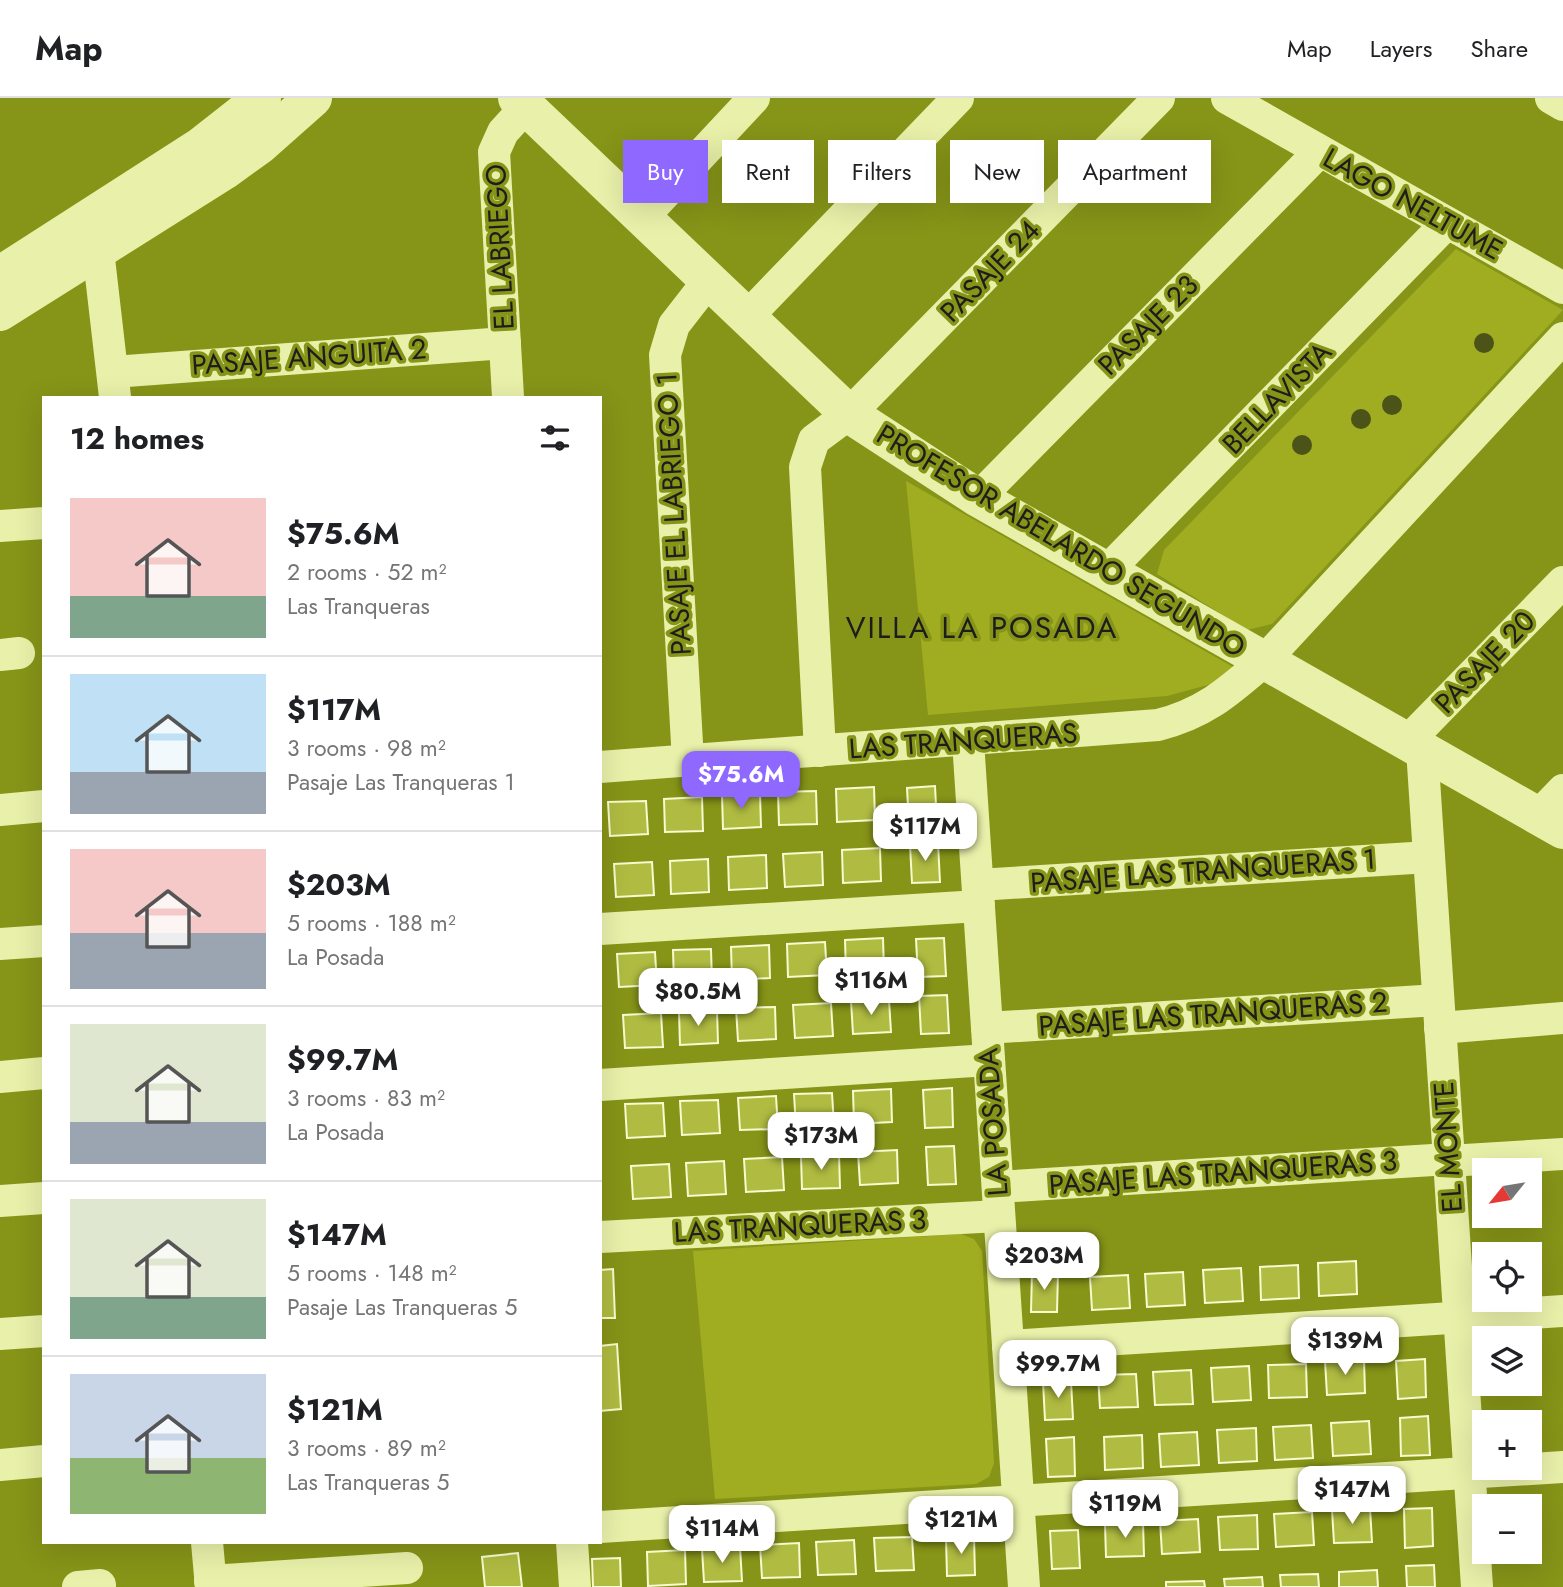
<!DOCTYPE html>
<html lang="en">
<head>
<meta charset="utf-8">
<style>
  :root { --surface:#fff; --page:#f2f2f2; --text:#202124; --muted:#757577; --line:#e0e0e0; --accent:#8f68ff }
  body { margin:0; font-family:Jost,sans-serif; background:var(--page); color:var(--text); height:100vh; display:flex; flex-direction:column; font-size:26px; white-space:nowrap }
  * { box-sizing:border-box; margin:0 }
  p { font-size:23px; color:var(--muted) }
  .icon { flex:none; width:38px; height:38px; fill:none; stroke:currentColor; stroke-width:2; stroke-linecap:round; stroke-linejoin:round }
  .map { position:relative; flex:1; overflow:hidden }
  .details { position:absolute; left:42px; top:298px; width:560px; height:1148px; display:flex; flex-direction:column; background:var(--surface); border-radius:0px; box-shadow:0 7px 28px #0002 }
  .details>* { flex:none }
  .hud { position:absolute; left:623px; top:42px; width:665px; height:63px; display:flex; gap:14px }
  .needle { width:46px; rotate:240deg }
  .buttons { position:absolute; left:1472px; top:1060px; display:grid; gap:14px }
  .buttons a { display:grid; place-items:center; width:70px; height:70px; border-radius:0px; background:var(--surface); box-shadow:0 7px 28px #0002; font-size:35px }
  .price { position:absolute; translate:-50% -60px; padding:0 16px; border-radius:14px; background:#fff; color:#222; font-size:23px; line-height:46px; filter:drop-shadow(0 2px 4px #0008) }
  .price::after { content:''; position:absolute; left:50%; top:42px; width:21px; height:16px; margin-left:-10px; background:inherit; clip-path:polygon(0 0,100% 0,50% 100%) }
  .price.selected { background:var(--accent); color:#fff }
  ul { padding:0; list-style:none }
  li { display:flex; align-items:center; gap:21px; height:175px; padding:0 28px }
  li+li { border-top:2px solid var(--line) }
  li span { display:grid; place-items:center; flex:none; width:196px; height:140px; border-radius:0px; color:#555 }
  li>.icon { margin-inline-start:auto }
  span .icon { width:84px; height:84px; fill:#fffc; stroke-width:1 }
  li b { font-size:30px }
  h2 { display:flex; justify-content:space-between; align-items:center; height:84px; padding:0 28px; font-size:30px }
  .pill { padding:0 24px; border-radius:0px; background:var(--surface); box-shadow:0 7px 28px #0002; font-size:24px; line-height:63px }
  .pill.selected { background:var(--accent); color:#fff }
  header { display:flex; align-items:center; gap:42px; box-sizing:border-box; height:98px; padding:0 35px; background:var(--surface); border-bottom:2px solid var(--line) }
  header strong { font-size:33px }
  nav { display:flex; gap:38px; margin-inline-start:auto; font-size:24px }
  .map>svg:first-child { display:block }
</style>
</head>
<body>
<header>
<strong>Map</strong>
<nav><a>Map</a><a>Layers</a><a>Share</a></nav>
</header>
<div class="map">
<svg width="1563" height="1489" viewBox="0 0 1563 1489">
  <rect width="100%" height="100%" fill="#869418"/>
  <!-- green -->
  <g fill="#a0ad21">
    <path d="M1456 151 1563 212 1272 526 1247 532 1157 476 1164 452Z"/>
    <path d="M906 383 1233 569 1215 585 1167 598 928 617Z"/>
    <path d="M961 1136 974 1141 982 1153 994 1365 989 1379 976 1386 715 1401 693 1153Z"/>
  </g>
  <!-- building -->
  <g fill="#afbb41" stroke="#f7fbcf" stroke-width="2">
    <path d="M935 688 937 727 909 728 907 690Z"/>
    <path d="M874 689 875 722 837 724 836 691Z"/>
    <path d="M816 693 817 726 779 727 778 694Z"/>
    <path d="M760 696 761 729 723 731 722 697Z"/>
    <path d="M702 699 703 733 665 734 664 701Z"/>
    <path d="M646 703 648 736 610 738 608 704Z"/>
    <path d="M938 745 940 784 912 785 910 747Z"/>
    <path d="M880 750 881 783 843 785 842 752Z"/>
    <path d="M822 754 823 787 785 789 783 756Z"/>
    <path d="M766 757 767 790 729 792 728 759Z"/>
    <path d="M708 761 709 794 671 796 670 763Z"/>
    <path d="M652 764 654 797 616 799 614 766Z"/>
    <path d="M883 840 884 873 846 875 845 842Z"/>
    <path d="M944 840 946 878 918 879 916 841Z"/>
    <path d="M825 844 827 877 788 879 787 846Z"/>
    <path d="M769 847 770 880 732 882 731 849Z"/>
    <path d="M711 851 712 884 674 886 673 852Z"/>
    <path d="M655 854 657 887 619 889 617 856Z"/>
    <path d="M947 897 949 935 921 936 919 898Z"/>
    <path d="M889 902 891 934 853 936 851 903Z"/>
    <path d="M831 905 833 938 795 940 793 907Z"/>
    <path d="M775 909 776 941 738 943 736 910Z"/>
    <path d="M717 912 718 945 680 947 679 914Z"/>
    <path d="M661 915 663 949 625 950 623 917Z"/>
    <path d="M952 990 953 1029 925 1030 923 992Z"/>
    <path d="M891 991 892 1024 854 1026 853 993Z"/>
    <path d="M832 995 834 1028 796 1030 794 996Z"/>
    <path d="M776 998 778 1031 740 1032 738 1000Z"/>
    <path d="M718 1002 720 1035 682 1037 680 1003Z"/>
    <path d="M663 1005 665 1038 627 1040 625 1006Z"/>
    <path d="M954 1048 956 1086 928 1087 926 1049Z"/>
    <path d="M897 1052 898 1085 860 1087 858 1054Z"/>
    <path d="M839 1056 840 1090 802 1091 801 1058Z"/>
    <path d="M782 1059 784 1092 746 1094 744 1061Z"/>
    <path d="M724 1063 726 1096 688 1098 686 1065Z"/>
    <path d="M669 1066 671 1099 633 1101 631 1068Z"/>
    <path d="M1356 1163 1357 1196 1319 1198 1318 1165Z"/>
    <path d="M1298 1167 1299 1200 1261 1202 1260 1169Z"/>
    <path d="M1241 1170 1243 1203 1205 1205 1203 1172Z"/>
    <path d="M613 1171 615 1220H600V1172Z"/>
    <path d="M1032 1173 1058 1174 1057 1214H1031Z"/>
    <path d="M1183 1174 1185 1207 1147 1209 1145 1176Z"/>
    <path d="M1128 1177 1130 1210 1092 1212 1090 1179Z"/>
    <path d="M617 1246 621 1311 600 1313V1248Z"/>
    <path d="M1364 1261 1365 1295 1327 1297 1325 1263Z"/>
    <path d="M1425 1261 1426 1299 1398 1301 1396 1263Z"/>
    <path d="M1306 1266 1307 1299 1269 1300 1268 1267Z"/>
    <path d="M1249 1268 1251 1302 1213 1304 1211 1270Z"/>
    <path d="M1191 1272 1193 1306 1155 1307 1153 1274Z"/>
    <path d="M1136 1276 1138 1309 1100 1310 1098 1277Z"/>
    <path d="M1071 1283 1073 1321 1045 1322 1043 1284Z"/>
    <path d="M1428 1318 1430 1357 1401 1358 1400 1320Z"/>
    <path d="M1369 1323 1371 1356 1333 1358 1331 1325Z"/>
    <path d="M1311 1327 1313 1360 1275 1362 1273 1329Z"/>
    <path d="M1256 1330 1257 1363 1219 1365 1217 1332Z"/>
    <path d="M1197 1334 1199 1367 1161 1369 1159 1336Z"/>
    <path d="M1142 1337 1143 1370 1105 1372 1104 1339Z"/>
    <path d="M1074 1339 1075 1378 1048 1379 1046 1341Z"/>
    <path d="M1370 1410 1372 1444 1334 1445 1332 1412Z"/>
    <path d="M1432 1410 1433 1448 1405 1450 1404 1411Z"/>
    <path d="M1312 1414 1314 1447 1276 1449 1274 1416Z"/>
    <path d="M1257 1417 1258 1451 1220 1452 1218 1419Z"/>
    <path d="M1198 1421 1200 1454 1162 1456 1160 1423Z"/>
    <path d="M1143 1424 1144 1458 1106 1459 1105 1426Z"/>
    <path d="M1078 1432 1080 1470 1052 1471 1050 1433Z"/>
    <path d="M974 1438 975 1477 947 1478 946 1440Z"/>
    <path d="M912 1439 914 1472 876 1473 874 1440Z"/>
    <path d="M854 1442 856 1476 818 1477 816 1444Z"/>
    <path d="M799 1445 800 1479 762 1480 760 1447Z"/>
    <path d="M740 1449 742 1483 704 1484 702 1451Z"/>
    <path d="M685 1452 686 1486 648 1488 647 1454Z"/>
    <path d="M518 1455 522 1489H485L482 1459Z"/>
    <path d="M620 1460 621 1489H593L592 1461Z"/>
    <path d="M1434 1467 1435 1489H1407L1406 1468Z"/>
    <path d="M1377 1472 1378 1489H1339V1474Z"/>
    <path d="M1318 1476 1319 1489H1281L1280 1477Z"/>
    <path d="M1262 1479 1263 1489H1225L1224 1481Z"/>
    <path d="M1204 1483 1205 1489H1166V1484Z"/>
  </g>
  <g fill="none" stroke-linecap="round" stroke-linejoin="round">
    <!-- minor -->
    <g stroke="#e9f0a9" stroke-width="32">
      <path d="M1227 0 1563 190"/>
      <path d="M1551 0 1563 7"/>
      <path d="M643 119 754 0"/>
      <path d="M89 132 98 152 115 299"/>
      <path d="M747 219 958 0"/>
      <path d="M113 274 505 245"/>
      <path d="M508 299 494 54 503 34 526 9"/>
      <path d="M978 400 1319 54"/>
      <path d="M0 428 44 425"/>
      <path d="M1106 474 1447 125"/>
      <path d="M0 557 19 555"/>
      <path d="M968 643 1024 1489"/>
      <path d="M1407 644 1563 484"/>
      <path d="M1422 651 1477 1489"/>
      <path d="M820 653 805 369 814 342 849 316 1159 0"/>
      <path d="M688 663 665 257 674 227 709 182"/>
      <path d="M600 669 1158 627C1205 615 1228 594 1264 563L1563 240"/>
      <path d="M0 712 44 708"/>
      <path d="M1538 718 1563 692"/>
      <path d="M978 787 1429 759"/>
      <path d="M600 831 979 808"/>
      <path d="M0 846 44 843"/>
      <path d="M987 930 1438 902"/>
      <path d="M1440 930 1563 920"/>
      <path d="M0 979 44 975"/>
      <path d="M600 987 989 962"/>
      <path d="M1449 1063 1563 1056"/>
      <path d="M998 1089 1449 1061"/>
      <path d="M0 1103 44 1100"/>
      <path d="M600 1139 999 1118"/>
      <path d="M0 1236 44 1233"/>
      <path d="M1008 1248 1563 1213"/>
      <path d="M0 1367 44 1363"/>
      <path d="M600 1429 1563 1369"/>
      <path d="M207 1444 211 1489"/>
      <path d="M572 1444 575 1489"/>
      <path d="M210 1483 407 1470"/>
      <path d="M78 1489 100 1487"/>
    </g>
    <!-- tertiary -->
    <g stroke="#e9f0a9" stroke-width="38">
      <path d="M517 0 849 316 978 400 1563 732"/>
      <path d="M0 177 201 48 262 0"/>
      <path d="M0 214 224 73 260 47 313 0"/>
    </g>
  </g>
  <!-- trees -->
  <g fill="#4c5319">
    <circle cx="1484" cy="245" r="10"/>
    <circle cx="1392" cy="307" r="10"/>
    <circle cx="1361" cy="321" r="10"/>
    <circle cx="1302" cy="347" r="10"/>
  </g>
  <g text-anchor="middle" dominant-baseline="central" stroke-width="7" stroke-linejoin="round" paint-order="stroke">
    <!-- street labels -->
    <g font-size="28" fill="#1d1d1d" stroke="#869418">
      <text transform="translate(1413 106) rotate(29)">LAGO NELTUME</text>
      <text transform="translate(500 149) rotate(-93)">EL LABRIEGO</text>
      <text transform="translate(990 173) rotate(-46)">PASAJE 24</text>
      <text transform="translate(1148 227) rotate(-45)">PASAJE 23</text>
      <text transform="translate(309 259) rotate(-4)">PASAJE ANGUITA 2</text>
      <text transform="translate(1277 300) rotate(-46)">BELLAVISTA</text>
      <text transform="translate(674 416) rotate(-93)">PASAJE EL LABRIEGO 1</text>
      <text transform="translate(1061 443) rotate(31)">PROFESOR ABELARDO SEGUNDO</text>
      <text transform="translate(1485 564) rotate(-46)">PASAJE 20</text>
      <text transform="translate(963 643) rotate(-4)">LAS TRANQUERAS</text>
      <text transform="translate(1203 773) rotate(-4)">PASAJE LAS TRANQUERAS 1</text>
      <text transform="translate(1213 916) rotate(-4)">PASAJE LAS TRANQUERAS 2</text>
      <text transform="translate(993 1024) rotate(-94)">LA POSADA</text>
      <text transform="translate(1448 1049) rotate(-94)">EL MONTE</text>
      <text transform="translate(1223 1075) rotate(-4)">PASAJE LAS TRANQUERAS 3</text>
      <text transform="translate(800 1128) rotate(-3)">LAS TRANQUERAS 3</text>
    </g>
    <!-- neighbourhood labels -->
    <g font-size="30" letter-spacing="2" fill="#1d1d1d" stroke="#869418">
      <text x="982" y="529">VILLA LA POSADA</text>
    </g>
  </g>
</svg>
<div class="buttons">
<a><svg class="needle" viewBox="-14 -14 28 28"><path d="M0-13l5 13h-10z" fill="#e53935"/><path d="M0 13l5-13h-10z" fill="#757577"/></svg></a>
<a><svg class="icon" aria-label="locate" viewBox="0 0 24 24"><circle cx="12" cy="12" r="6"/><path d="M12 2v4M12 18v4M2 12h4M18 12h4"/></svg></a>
<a><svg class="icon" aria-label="layers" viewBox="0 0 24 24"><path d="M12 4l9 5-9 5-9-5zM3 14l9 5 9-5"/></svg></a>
<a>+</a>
<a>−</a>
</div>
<b class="price selected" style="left:741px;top:713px">$75.6M</b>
<b class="price" style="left:925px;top:765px">$117M</b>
<b class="price" style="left:871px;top:919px">$116M</b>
<b class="price" style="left:698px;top:930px">$80.5M</b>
<b class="price" style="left:821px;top:1074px">$173M</b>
<b class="price" style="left:1044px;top:1194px">$203M</b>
<b class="price" style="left:1345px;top:1279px">$139M</b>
<b class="price" style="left:1058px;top:1302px">$99.7M</b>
<b class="price" style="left:1352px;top:1428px">$147M</b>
<b class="price" style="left:1125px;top:1442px">$119M</b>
<b class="price" style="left:961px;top:1458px">$121M</b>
<b class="price" style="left:722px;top:1467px">$114M</b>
<div class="hud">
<a class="pill selected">Buy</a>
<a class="pill">Rent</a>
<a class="pill">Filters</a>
<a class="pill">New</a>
<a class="pill">Apartment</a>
</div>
<section class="details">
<h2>12 homes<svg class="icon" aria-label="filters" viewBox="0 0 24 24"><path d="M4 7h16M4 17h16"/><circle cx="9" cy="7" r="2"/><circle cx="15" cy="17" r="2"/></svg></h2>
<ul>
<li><span style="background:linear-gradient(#f6c9c9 70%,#7fa58c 0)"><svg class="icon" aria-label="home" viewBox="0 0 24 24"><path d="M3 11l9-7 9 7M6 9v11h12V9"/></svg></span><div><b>$75.6M</b><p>2 rooms · 52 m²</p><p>Las Tranqueras</p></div></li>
<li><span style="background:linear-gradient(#bfe0f5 70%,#9aa5b1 0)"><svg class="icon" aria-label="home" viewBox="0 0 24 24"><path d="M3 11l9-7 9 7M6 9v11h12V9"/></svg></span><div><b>$117M</b><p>3 rooms · 98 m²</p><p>Pasaje Las Tranqueras 1</p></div></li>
<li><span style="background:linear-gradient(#f6c9c9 60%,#9aa5b1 0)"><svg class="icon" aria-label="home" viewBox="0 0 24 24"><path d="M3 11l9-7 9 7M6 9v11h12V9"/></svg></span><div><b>$203M</b><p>5 rooms · 188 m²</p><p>La Posada</p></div></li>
<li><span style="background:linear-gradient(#dfe7d0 70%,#9aa5b1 0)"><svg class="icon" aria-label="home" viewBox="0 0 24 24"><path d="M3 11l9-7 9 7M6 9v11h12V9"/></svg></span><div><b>$99.7M</b><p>3 rooms · 83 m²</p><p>La Posada</p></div></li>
<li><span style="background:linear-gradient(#dfe7d0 70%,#7fa58c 0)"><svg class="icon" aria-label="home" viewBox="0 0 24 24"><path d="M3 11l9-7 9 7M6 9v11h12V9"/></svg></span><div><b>$147M</b><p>5 rooms · 148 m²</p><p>Pasaje Las Tranqueras 5</p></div></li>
<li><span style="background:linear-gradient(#c9d6e8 60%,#8fb573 0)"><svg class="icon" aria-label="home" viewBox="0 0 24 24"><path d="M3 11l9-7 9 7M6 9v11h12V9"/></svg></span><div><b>$121M</b><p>3 rooms · 89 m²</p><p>Las Tranqueras 5</p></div></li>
</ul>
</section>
</div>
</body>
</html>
